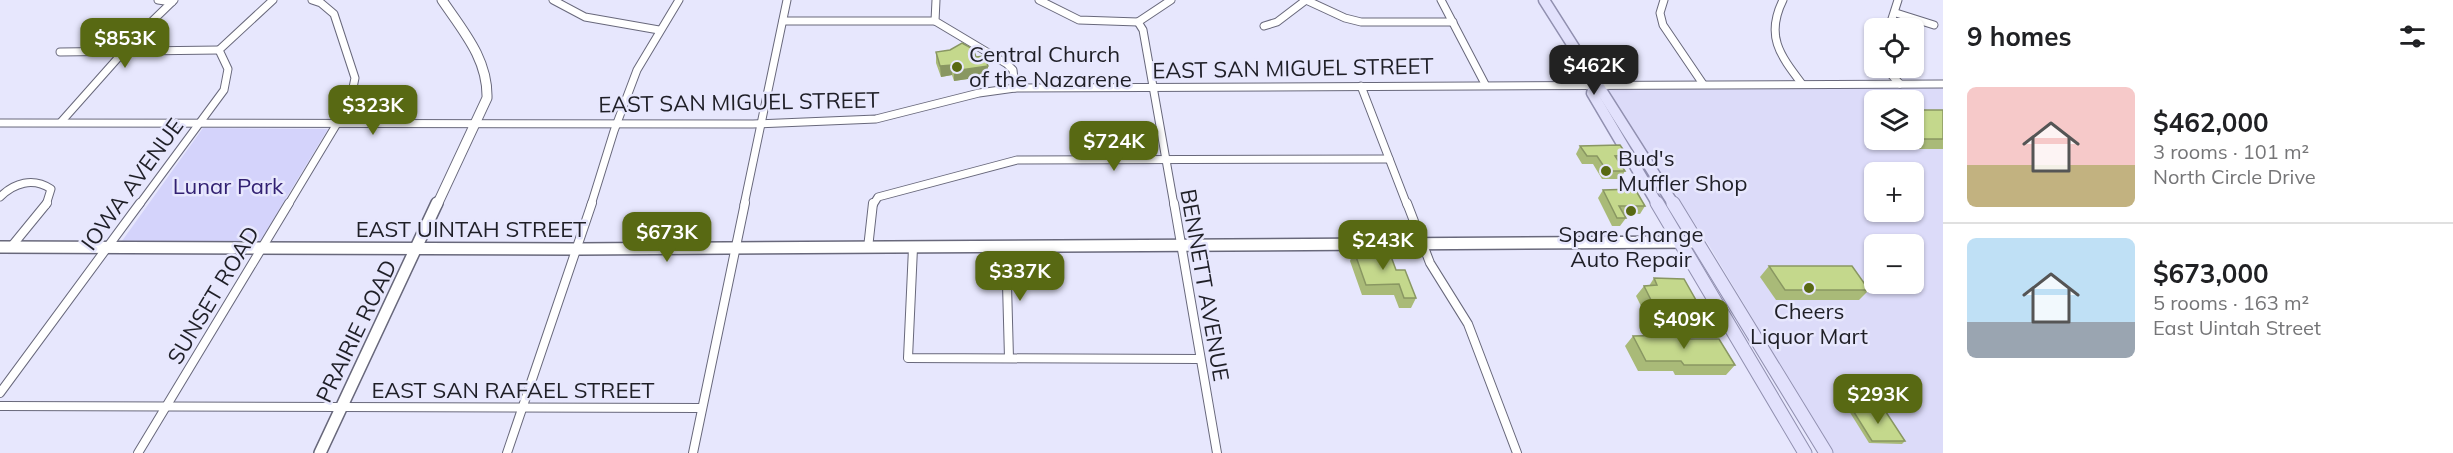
<!DOCTYPE html>
<html lang="en">
<head>
<meta charset="utf-8">
<style>
  :root { --surface:#fff; --page:#f2f2f2; --text:#202124; --muted:#757577; --line:#e0e0e0; --accent:#586913 }
  body { margin:0; font-family:Mulish,sans-serif; background:var(--page); color:var(--text); height:100vh; display:flex; flex-direction:column; font-size:22px; white-space:nowrap }
  * { box-sizing:border-box; margin:0 }
  p { font-size:20px; color:var(--muted) }
  .icon { flex:none; width:33px; height:33px; fill:none; stroke:currentColor; stroke-width:2; stroke-linecap:round; stroke-linejoin:round }
  .map { position:relative; flex:1; overflow:hidden }
  .drawer { display:flex; flex-direction:column; background:var(--surface); width:510px }
  .drawer>* { flex:none }
  .fabs { position:absolute; left:1864px; top:18px; display:grid; gap:12px }
  .fabs a { display:grid; place-items:center; width:60px; height:60px; border-radius:9px; background:var(--surface); box-shadow:0 2px 4px #0004; font-size:30px }
  .price { position:absolute; translate:-50% -51px; padding:0 14px; border-radius:12px; background:var(--accent); color:#fff; font-size:20px; line-height:39px; filter:drop-shadow(0 2px 3px #0008) }
  .price::after { content:''; position:absolute; left:50%; top:36px; width:18px; height:14px; margin-left:-9px; background:inherit; clip-path:polygon(0 0,100% 0,50% 100%) }
  .price.on { background:#222; color:#fff }
  ul { padding:0; list-style:none }
  li { display:flex; align-items:center; gap:18px; height:150px; padding:0 24px }
  li+li { border-top:2px solid var(--line) }
  li span { display:grid; place-items:center; flex:none; width:168px; height:120px; border-radius:9px; color:#555 }
  li>.icon { margin-inline-start:auto }
  span .icon { width:72px; height:72px; fill:#fffc; stroke-width:1 }
  li b { font-size:26px }
  h2 { display:flex; justify-content:space-between; align-items:center; height:72px; padding:0 24px; font-size:26px }
  main { display:flex; flex:1; min-height:0 }
  .map>svg:first-child { display:block }
</style>
</head>
<body>
<main>
<div class="map">
<svg width="1943" height="453" viewBox="0 0 1943 453">
  <rect width="100%" height="100%" fill="#e7e7fd"/>
  <!-- built -->
  <path fill="#dcdbf9" fill-rule="evenodd" d="M1943 87V453H1833L1710 247 1672 188 1662 178 1608 89ZM1875 100H1914V140H1875ZM1875 172H1914V212H1875ZM1875 244H1914V284H1875Z"/>
  <!-- green -->
  <path fill="#d4d3fb" d="M203 128 328 129 259 243 122 241Z"/>
  <g fill="none" stroke-linecap="round" stroke-linejoin="round">
    <!-- street-far1 casing -->
    <g stroke="#68687b" stroke-width="9">
      <g id="street-far1">
        <path d="M158 0 172 2"/>
        <path d="M553 0 585 17 659 30"/>
        <path d="M936 0 935 21 1007 64 1013 70 1015 88"/>
        <path d="M1039 0 1079 20 1138 22"/>
        <path d="M1171 0 1138 22 1143 30 1174 205"/>
        <path d="M1306 0 1345 18 1361 22H1453"/>
        <path d="M1441 0 1485 84"/>
        <path d="M1664 0 1660 13 1663 25 1703 84"/>
        <path d="M1783 0C1765 36 1780 55 1802 84"/>
        <path d="M1896 13 1934 25"/>
        <path d="M783 21H935"/>
        <path d="M1264 26 1277 22 1306 0"/>
        <path d="M1889 28 1898 0"/>
        <path d="M60 52 219 50"/>
        <path d="M1885 68 1900 84"/>
        <path d="M1361 86 1407 205"/>
        <path d="M61 122 141 32 174 0"/>
        <path d="M0 123 753 124 876 119 979 93 1015 88 1943 84"/>
        <path d="M0 197C14 183 33 177 51 189L46 205"/>
        <path d="M139 205 224 90 228 69 219 50 273 0"/>
        <path d="M288 205 350 102 355 78 334 14 321 3 312 0"/>
        <path d="M591 205 614 131 637 70 679 0"/>
        <path d="M744 205 787 0"/>
        <path d="M873 205 878 197 1017 160 1389 159"/>
      </g>
    </g>
    <!-- street casing -->
    <g stroke="#68687b" stroke-width="10">
      <g id="street">
        <path d="M1174 203 1217 453"/>
        <path d="M1407 203 1430 263 1468 324 1517 453"/>
        <path d="M11 247 47 203"/>
        <path d="M1006 247 1009 358"/>
        <path d="M868 248 873 203"/>
        <path d="M913 248 908 358 1200 359"/>
        <path d="M0 393 140 203"/>
        <path d="M0 406 702 408"/>
        <path d="M138 453 289 203"/>
        <path d="M507 453 592 203"/>
        <path d="M693 453 745 203"/>
      </g>
    </g>
    <!-- secondary-far1 casing -->
    <g stroke="#68687b" stroke-width="11">
      <path id="secondary-far1" d="M437 205 487 98C488 59 463 31 442 0"/>
    </g>
    <!-- secondary casing -->
    <g stroke="#68687b" stroke-width="14">
      <g id="secondary">
        <path d="M0 247 578 249 1697 242"/>
        <path d="M320 453 437 203"/>
      </g>
    </g>
    <!-- primary-far1 casing -->
    <g stroke="#9190b0" stroke-width="13">
      <g id="primary-far1">
        <path d="M1544 0 1674 205"/>
        <path d="M1595 84 1592 93 1658 205"/>
      </g>
    </g>
    <!-- primary casing -->
    <g stroke="#9190b0" stroke-width="15">
      <g id="primary">
        <path d="M1657 203 1805 453"/>
        <path d="M1673 203 1826 453"/>
      </g>
    </g>
    <!-- street-far1 -->
    <use href="#street-far1" stroke="#fff" stroke-width="7"/>
    <!-- street -->
    <use href="#street" stroke="#fff" stroke-width="8"/>
    <!-- secondary-far1 -->
    <use href="#secondary-far1" stroke="#fff" stroke-width="9"/>
    <!-- secondary -->
    <use href="#secondary" stroke="#fff" stroke-width="11"/>
    <!-- primary-far1 -->
    <use href="#primary-far1" stroke="#e2e1fc" stroke-width="10"/>
    <!-- primary -->
    <use href="#primary" stroke="#e2e1fc" stroke-width="13"/>
  </g>
  <!-- wall -->
  <g fill="#a9ba78">
    <path d="M936 52 976 57 988 76 954 81 952 75 941 77 936 63Z"/>
    <path d="M1914 110H1943V149H1906L1897 140H1914Z"/>
    <path d="M1580 146 1627 155 1622 163H1620L1625 171 1620 179H1602L1593 164H1582L1576 154Z"/>
    <path d="M1603 190 1645 206 1640 214H1623L1626 218 1620 226H1612L1598 198Z"/>
    <path d="M1354 251 1396 270 1416 298 1411 308H1399L1394 295H1362L1350 261Z"/>
    <path d="M1769 266 1869 290 1859 300H1776L1760 277Z"/>
    <path d="M1654 278 1705 316 1697 326H1663L1661 323 1649 322 1636 296 1644 286H1649Z"/>
    <path d="M1633 336 1682 339 1735 365 1726 375H1675L1673 371H1638L1625 346Z"/>
    <path d="M1852 409 1905 441 1902 444 1869 443 1849 411Z"/>
  </g>
  <!-- shaded-wall -->
  <g fill="#899762">
    <path d="M952 65V75L941 77 940 66Z"/>
    <path d="M988 66V76L954 81V71Z"/>
  </g>
  <!-- building -->
  <g fill="#c4d88c" stroke="#899762" stroke-width="1.5">
    <path d="M962 43 973 49 976 57 984 56 988 66 954 71 952 65 940 66 936 52 950 50Z"/>
    <path d="M1914 110H1943V139H1915L1914 138Z"/>
    <path d="M1620 145 1627 155 1615 156 1625 171H1607L1597 156H1587L1580 146Z"/>
    <path d="M1635 189 1645 206H1619L1626 218H1617L1603 190Z"/>
    <path d="M1354 251H1389L1396 270H1405L1416 298H1404L1399 284 1366 285Z"/>
    <path d="M1769 266H1852L1869 290H1785Z"/>
    <path d="M1654 278 1684 279 1705 316 1670 315 1669 312H1657L1644 286 1657 285Z"/>
    <path d="M1680 335 1682 339H1719L1735 365H1684L1681 361H1646L1633 336Z"/>
    <path d="M1852 409H1884L1905 441H1872Z"/>
  </g>
  <!-- markers -->
  <g fill="#586913" stroke="#e7e7fd" stroke-width="2">
    <circle cx="957" cy="67" r="6"/>
    <circle cx="1606" cy="171" r="6"/>
    <circle cx="1631" cy="211" r="6"/>
    <circle cx="1809" cy="288" r="6"/>
  </g>
  <g text-anchor="middle" dominant-baseline="central" stroke-width="5" stroke-linejoin="round" paint-order="stroke">
    <!-- poi labels -->
    <g font-size="22" fill="#1f1f27" stroke="#e7e7fd" text-anchor="start">
      <text x="969" y="54">Central Church<tspan x="969" dy="25">of the Nazarene</tspan></text>
      <text x="1618" y="158">Bud's<tspan x="1618" dy="25">Muffler Shop</tspan></text>
      <text x="1631" y="234" text-anchor="middle">Spare Change<tspan x="1631" dy="25">Auto Repair</tspan></text>
      <text x="1809" y="311" text-anchor="middle">Cheers<tspan x="1809" dy="25">Liquor Mart</tspan></text>
    </g>
    <!-- street labels -->
    <g font-size="22" fill="#1f1f27" stroke="#e7e7fd">
      <text transform="translate(1293 68) rotate(-1)">EAST SAN MIGUEL STREET</text>
      <text transform="translate(739 102) rotate(-1)">EAST SAN MIGUEL STREET</text>
      <text transform="translate(132 184) rotate(-54)">IOWA AVENUE</text>
      <text x="471" y="229">EAST UINTAH STREET</text>
      <text transform="translate(1205 285) rotate(80)">BENNETT AVENUE</text>
      <text transform="translate(213 295) rotate(-59)">SUNSET ROAD</text>
      <text transform="translate(356 331) rotate(-64)">PRAIRIE ROAD</text>
      <text x="513" y="390">EAST SAN RAFAEL STREET</text>
    </g>
    <!-- park labels -->
    <g font-size="22" fill="#322172" stroke="#e7e7fd">
      <text x="228" y="186">Lunar Park</text>
    </g>
  </g>
</svg>
<div class="fabs">
<a><svg class="icon" aria-label="locate" viewBox="0 0 24 24"><circle cx="12" cy="12" r="6"/><path d="M12 2v4M12 18v4M2 12h4M18 12h4"/></svg></a>
<a><svg class="icon" aria-label="layers" viewBox="0 0 24 24"><path d="M12 4l9 5-9 5-9-5zM3 14l9 5 9-5"/></svg></a>
<a>+</a>
<a>−</a>
</div>
<b class="price" style="left:125px;top:69px">$853K</b>
<b class="price on" style="left:1594px;top:96px">$462K</b>
<b class="price" style="left:373px;top:136px">$323K</b>
<b class="price" style="left:1114px;top:172px">$724K</b>
<b class="price" style="left:667px;top:263px">$673K</b>
<b class="price" style="left:1383px;top:271px">$243K</b>
<b class="price" style="left:1020px;top:302px">$337K</b>
<b class="price" style="left:1684px;top:350px">$409K</b>
<b class="price" style="left:1878px;top:425px">$293K</b>
</div>
<section class="drawer">
<h2>9 homes<svg class="icon" aria-label="filters" viewBox="0 0 24 24"><path d="M4 7h16M4 17h16"/><circle cx="9" cy="7" r="2"/><circle cx="15" cy="17" r="2"/></svg></h2>
<ul>
<li><span style="background:linear-gradient(#f6c9c9 65%,#c2b280 0)"><svg class="icon" aria-label="home" viewBox="0 0 24 24"><path d="M3 11l9-7 9 7M6 9v11h12V9"/></svg></span><div><b>$462,000</b><p>3 rooms · 101 m²</p><p>North Circle Drive</p></div></li>
<li><span style="background:linear-gradient(#bfe0f5 70%,#9aa5b1 0)"><svg class="icon" aria-label="home" viewBox="0 0 24 24"><path d="M3 11l9-7 9 7M6 9v11h12V9"/></svg></span><div><b>$673,000</b><p>5 rooms · 163 m²</p><p>East Uintah Street</p></div></li>
</ul>
</section>
</main>
</body>
</html>
